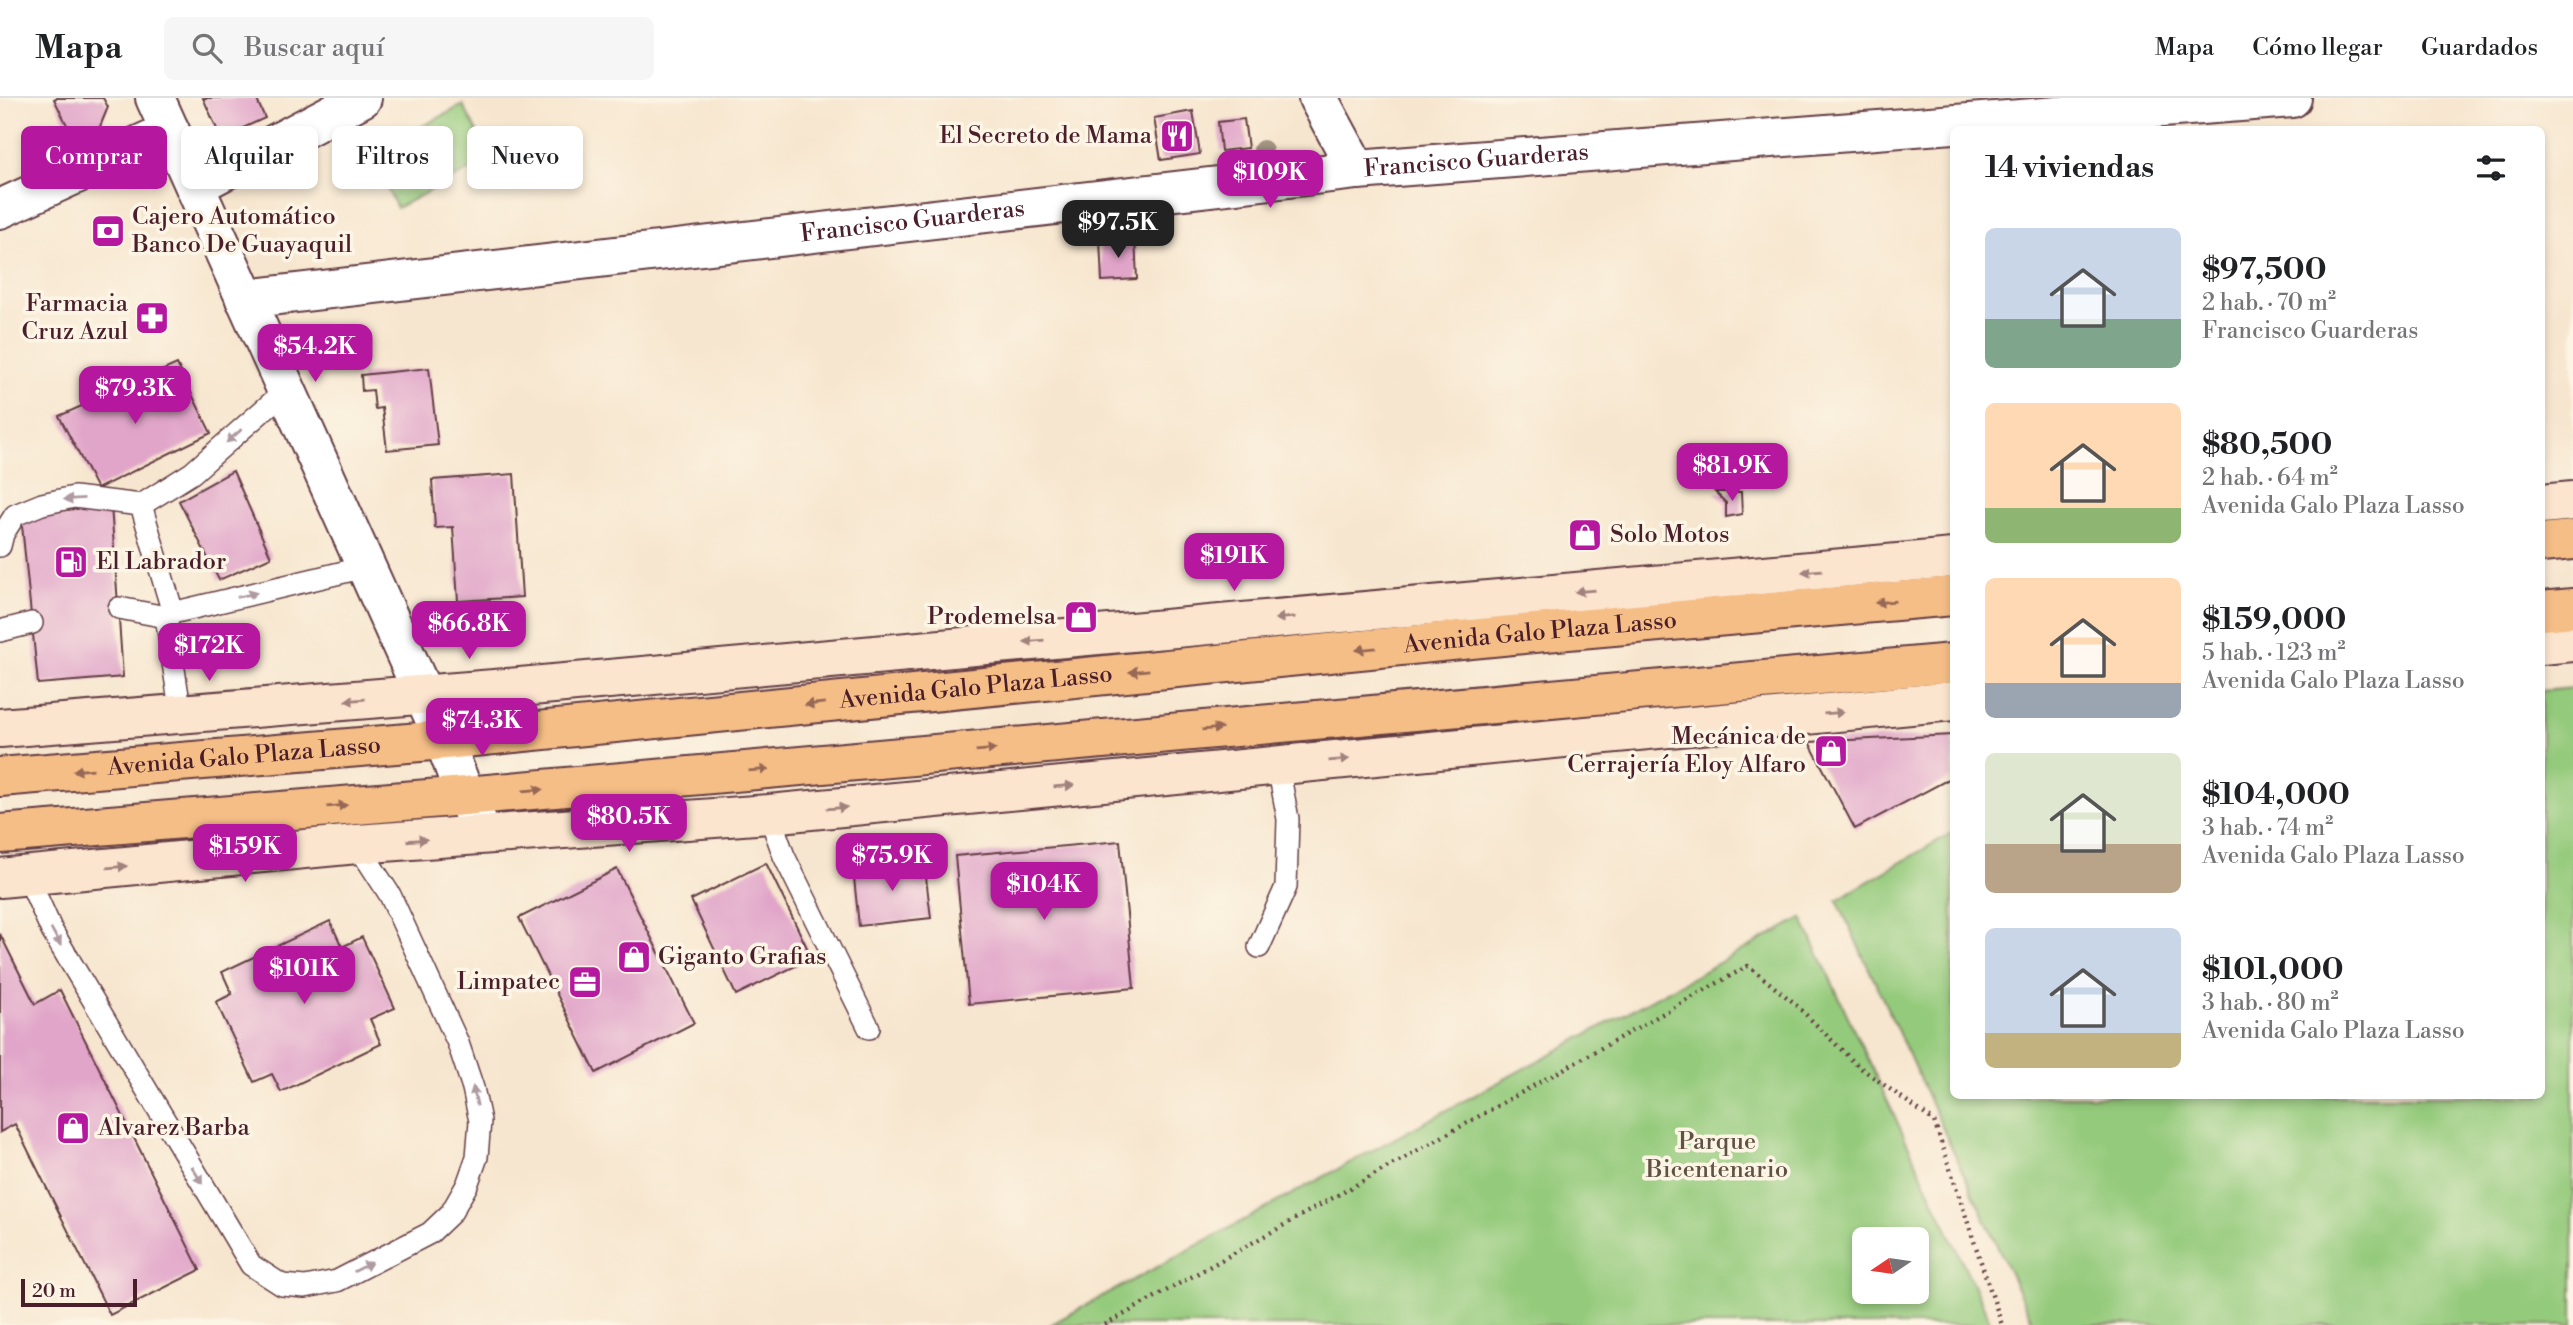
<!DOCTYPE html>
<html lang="es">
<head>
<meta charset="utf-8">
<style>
  :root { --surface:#fff; --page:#f6f6f6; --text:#202124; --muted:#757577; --line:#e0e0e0; --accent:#b5179e }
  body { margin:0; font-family:"Libre Bodoni",serif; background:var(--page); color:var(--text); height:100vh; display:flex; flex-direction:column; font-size:26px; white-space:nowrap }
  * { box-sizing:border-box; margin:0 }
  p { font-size:23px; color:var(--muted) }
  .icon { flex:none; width:38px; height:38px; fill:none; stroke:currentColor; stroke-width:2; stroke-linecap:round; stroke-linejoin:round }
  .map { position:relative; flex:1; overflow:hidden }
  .sheet { position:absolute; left:1950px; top:28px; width:595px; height:973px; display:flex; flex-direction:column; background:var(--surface); border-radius:10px; box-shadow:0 4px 10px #0003 }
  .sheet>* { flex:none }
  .hud { position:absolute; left:21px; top:28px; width:665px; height:63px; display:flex; gap:14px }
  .needle { width:46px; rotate:257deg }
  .tools { position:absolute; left:1852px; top:1129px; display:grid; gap:14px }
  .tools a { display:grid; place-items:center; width:77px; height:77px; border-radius:10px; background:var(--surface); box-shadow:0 4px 10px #0003; font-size:35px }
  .scale { position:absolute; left:21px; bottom:18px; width:116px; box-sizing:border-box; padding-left:7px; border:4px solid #4a1f2b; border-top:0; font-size:19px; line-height:24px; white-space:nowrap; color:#4a1f2b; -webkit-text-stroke:5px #fcf5e5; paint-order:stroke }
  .price { position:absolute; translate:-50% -60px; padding:0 16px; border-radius:14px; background:var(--accent); color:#fff; font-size:23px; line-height:46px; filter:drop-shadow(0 2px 4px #0008) }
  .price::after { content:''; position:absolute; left:50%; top:42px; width:21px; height:16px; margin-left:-10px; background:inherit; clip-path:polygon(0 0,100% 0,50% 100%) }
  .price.active { background:#222; color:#fff }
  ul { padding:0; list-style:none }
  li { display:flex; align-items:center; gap:21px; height:175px; padding:0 35px }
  li span { display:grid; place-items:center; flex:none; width:196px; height:140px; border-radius:10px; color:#555 }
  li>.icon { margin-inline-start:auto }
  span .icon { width:84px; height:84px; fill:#fffc; stroke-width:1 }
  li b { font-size:30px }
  h2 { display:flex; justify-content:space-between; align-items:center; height:84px; padding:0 35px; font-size:30px }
  .tag { padding:0 24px; border-radius:10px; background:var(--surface); box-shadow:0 4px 10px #0003; font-size:24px; line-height:63px }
  .tag.active { background:var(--accent); color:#fff }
  header { display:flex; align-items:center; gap:42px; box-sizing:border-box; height:98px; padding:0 35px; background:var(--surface); border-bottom:2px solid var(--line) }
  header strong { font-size:33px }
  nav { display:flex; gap:38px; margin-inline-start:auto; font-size:24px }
  .search { width:490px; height:63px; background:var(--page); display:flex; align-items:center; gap:18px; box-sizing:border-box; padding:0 24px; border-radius:10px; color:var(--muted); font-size:26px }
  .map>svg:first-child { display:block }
</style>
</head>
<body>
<header>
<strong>Mapa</strong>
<div class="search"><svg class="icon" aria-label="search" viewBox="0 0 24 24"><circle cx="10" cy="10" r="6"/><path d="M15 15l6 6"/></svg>Buscar aquí</div>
<nav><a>Mapa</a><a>Cómo llegar</a><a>Guardados</a></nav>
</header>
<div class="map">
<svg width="2573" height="1227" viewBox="0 0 2573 1227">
  <rect width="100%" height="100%" fill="#fcf5e5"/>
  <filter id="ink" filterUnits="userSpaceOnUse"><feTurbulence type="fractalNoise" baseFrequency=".0143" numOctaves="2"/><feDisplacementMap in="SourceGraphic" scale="14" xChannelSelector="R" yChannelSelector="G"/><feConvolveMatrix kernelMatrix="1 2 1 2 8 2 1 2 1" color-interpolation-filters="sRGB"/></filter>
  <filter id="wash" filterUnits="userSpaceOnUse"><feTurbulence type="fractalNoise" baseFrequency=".00686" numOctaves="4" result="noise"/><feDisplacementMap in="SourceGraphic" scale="28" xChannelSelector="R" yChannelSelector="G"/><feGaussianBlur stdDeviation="1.57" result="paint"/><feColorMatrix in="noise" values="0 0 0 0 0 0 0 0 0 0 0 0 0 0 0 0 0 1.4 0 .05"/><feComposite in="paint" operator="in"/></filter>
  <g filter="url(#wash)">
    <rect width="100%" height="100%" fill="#f7e6cf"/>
    <!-- green -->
    <g fill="#94ca7c" stroke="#6f7454" stroke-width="2" fill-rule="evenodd">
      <path d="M463 7 491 61 397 110 369 56Z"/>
      <path d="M2573 590V1227H2034L1837 802 1953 734V998H2541V593Z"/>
      <path d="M1802 820 1992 1227H1050ZM1916 1141V1194H1864V1141Z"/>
    </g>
    <g id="blocks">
      <!-- building -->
      <g fill="#e1a5c9">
        <path d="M56 0H103L108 9 99 31 75 43 54 1Z"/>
        <path d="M203 0H256L265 20 221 40Z"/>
        <path d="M1193 13 1200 56 1161 62 1154 20Z"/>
        <path d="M1244 21 1248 50 1221 53 1218 24Z"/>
        <path d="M1135 140 1137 181 1102 183 1100 142Z"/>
        <path d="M177 266 211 335 97 391 59 318Z"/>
        <path d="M429 270 438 347 387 352 382 310 375 311 373 292 362 293 361 277Z"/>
        <path d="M233 373 271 459 219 482 179 403Z"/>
        <path d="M514 376 522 499 458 503 453 429 435 430 432 382Z"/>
        <path d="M1715 394H1741L1742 416 1726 419V405Z"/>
        <path d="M111 407 123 579 38 586 21 417Z"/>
        <path d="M1953 637V679L1855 731 1809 644Z"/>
        <path d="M1120 743 1134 890 969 906 955 758Z"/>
        <path d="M924 763 931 820 859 828 853 770Z"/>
        <path d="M766 765 812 860 736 897 691 802Z"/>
        <path d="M617 771 694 925 596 975 519 820Z"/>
        <path d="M330 823 342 849 362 839 395 910 370 921 381 946 281 994 272 976 254 984 216 904 232 896 222 874Z"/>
        <path d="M0 836 35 906 60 892 200 1172 110 1217 15 1026 0 1034Z"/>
      </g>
    </g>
  </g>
  <g filter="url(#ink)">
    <use href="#blocks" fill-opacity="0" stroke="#643d44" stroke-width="2"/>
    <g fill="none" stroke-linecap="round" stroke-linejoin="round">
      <!-- service casing -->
      <g stroke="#643d44" stroke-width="24">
        <g id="service">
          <path d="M141 407 173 515"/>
          <path d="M0 448 3 436 15 417 42 406 74 399 141 407 192 375 285 293"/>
          <path d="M119 510 166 519"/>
          <path d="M0 533 32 525"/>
          <path d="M181 617 166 519 168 516 365 469"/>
          <path d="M769 716 784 758 869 930"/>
          <path d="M27 777 52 833 251 1167 282 1187 305 1189 337 1183 430 1135 451 1115 467 1087 477 1059 480 1023 473 990 458 945 390 797 357 746"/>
          <path d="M1259 849 1286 789 1288 721 1278 668"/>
        </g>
      </g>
      <!-- minor casing -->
      <g stroke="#643d44" stroke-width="42">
        <g id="minor">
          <path d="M1318 0 1357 72"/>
          <path d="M195 88 362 0"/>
          <path d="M0 111 170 33"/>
          <path id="s1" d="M245 201 1357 72 2292 0"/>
        </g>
      </g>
      <!-- tertiary casing -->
      <g stroke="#643d44" stroke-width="42">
        <path id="tertiary" d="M155 0 444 642 465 698 479 727"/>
      </g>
      <!-- secondary casing -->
      <g stroke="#643d44" stroke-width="42">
        <g id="secondary">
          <path d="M2541 406 2573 403"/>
          <path d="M2541 547 2573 544"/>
          <path d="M0 630 520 589 1953 460"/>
          <path d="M0 780 357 746 769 716 1953 603"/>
        </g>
      </g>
      <!-- primary casing -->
      <g stroke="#643d44" stroke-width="42">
        <g id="primary">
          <path d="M2541 445 2573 442"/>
          <path d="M2541 513 2573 510"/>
          <path id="s2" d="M0 679 444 642 1512 537 1953 498"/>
          <path d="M0 736 465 698 1953 565"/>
        </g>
      </g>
      <!-- path -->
      <path stroke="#643d44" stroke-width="4.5" stroke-dasharray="2 5" stroke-linecap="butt" d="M1105 1227 1748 868 1793 904 1858 968 1934 1023 2002 1227"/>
      <!-- service -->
      <use href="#service" stroke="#fff" stroke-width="21"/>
      <!-- minor -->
      <use href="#minor" stroke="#fff" stroke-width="38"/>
      <!-- tertiary -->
      <use href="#tertiary" stroke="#fff" stroke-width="38"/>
      <!-- secondary -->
      <use href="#secondary" stroke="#fbe5cf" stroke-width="38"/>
      <!-- primary -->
      <use href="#primary" stroke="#f6be87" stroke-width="38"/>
    </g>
    <!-- trees -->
    <circle fill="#a49582" cx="1263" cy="52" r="10"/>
    <!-- one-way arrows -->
    <defs><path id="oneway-solid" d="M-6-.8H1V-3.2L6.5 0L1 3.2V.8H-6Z" transform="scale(1.75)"/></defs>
    <g fill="#ae9aa0">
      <use href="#oneway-solid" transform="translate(234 338) rotate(139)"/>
      <use href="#oneway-solid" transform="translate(74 401) rotate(177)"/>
      <use href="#oneway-solid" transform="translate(247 497) rotate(-13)"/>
      <use href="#oneway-solid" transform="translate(56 839) rotate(61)"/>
      <use href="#oneway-solid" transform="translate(475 998) rotate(-103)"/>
      <use href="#oneway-solid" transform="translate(197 1077) rotate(59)"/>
      <use href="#oneway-solid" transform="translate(363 1169) rotate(-27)"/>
    </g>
    <g fill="#a2827d">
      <use href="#oneway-solid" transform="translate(1812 473) rotate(175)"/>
      <use href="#oneway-solid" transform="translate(1585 493) rotate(175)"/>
      <use href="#oneway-solid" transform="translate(1285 520) rotate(175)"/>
      <use href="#oneway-solid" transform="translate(1034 543) rotate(175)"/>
      <use href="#oneway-solid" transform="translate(355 602) rotate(175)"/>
      <use href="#oneway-solid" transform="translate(1834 615) rotate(-5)"/>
      <use href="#oneway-solid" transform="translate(1339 662) rotate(-5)"/>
      <use href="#oneway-solid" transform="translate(1064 688) rotate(-5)"/>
      <use href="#oneway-solid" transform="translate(837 710) rotate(-5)"/>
      <use href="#oneway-solid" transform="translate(417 742) rotate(-4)"/>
      <use href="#oneway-solid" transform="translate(117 769) rotate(-5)"/>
    </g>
    <g fill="#976754">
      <use href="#oneway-solid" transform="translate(1885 504) rotate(175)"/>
      <use href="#oneway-solid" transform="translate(1366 551) rotate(174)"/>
      <use href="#oneway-solid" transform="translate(1139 573) rotate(174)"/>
      <use href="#oneway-solid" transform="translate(815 606) rotate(174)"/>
      <use href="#oneway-solid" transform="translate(1212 631) rotate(-5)"/>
      <use href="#oneway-solid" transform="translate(986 652) rotate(-5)"/>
      <use href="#oneway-solid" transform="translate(83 672) rotate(175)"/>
      <use href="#oneway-solid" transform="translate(759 672) rotate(-5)"/>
      <use href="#oneway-solid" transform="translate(533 692) rotate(-5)"/>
      <use href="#oneway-solid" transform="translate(337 708) rotate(-5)"/>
    </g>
  </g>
  <!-- icons -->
  <defs>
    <g id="restaurant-square" transform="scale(1.75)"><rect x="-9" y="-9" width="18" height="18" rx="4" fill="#b5179e" stroke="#fcf5e5"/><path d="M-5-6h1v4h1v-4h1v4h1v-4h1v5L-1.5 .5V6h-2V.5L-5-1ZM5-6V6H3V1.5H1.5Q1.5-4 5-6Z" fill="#fff"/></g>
    <g id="bank-square" transform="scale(1.75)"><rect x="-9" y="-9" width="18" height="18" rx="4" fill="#b5179e" stroke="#fcf5e5"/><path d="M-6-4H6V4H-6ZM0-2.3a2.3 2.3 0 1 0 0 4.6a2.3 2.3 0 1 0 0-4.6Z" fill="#fff"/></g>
    <g id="pharmacy-square" transform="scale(1.75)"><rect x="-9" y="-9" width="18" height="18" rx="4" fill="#b5179e" stroke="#fcf5e5"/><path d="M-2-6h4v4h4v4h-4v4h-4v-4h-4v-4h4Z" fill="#fff"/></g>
    <g id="shop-square" transform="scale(1.75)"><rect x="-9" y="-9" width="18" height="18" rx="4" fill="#b5179e" stroke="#fcf5e5"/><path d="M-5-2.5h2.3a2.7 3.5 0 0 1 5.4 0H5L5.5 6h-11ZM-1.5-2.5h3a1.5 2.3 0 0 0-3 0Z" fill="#fff"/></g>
    <g id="fuel-square" transform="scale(1.75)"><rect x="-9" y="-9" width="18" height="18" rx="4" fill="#b5179e" stroke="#fcf5e5"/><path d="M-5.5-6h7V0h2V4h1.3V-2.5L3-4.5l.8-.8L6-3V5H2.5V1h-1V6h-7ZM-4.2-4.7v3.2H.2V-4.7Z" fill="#fff"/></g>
    <g id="office-square" transform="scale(1.75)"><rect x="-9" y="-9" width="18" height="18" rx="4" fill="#b5179e" stroke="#fcf5e5"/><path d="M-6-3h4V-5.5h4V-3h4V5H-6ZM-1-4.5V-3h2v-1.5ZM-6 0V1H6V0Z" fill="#fff"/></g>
  </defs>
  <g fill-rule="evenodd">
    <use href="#restaurant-square" x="1177" y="38"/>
    <use href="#bank-square" x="108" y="133"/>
    <use href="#pharmacy-square" x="152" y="220"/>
    <use href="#shop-square" x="1585" y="437"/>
    <use href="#fuel-square" x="71" y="464"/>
    <use href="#shop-square" x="1081" y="519"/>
    <use href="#shop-square" x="1831" y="653"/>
    <use href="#shop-square" x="634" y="859"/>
    <use href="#office-square" x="585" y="884"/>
    <use href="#shop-square" x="73" y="1030"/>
  </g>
  <g text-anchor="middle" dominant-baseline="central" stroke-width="7" stroke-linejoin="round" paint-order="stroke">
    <!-- poi labels -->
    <g font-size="24" fill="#4a1f2b" stroke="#fcf5e5" text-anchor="end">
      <text x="1152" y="38">El Secreto de Mama</text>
      <text x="132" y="119" text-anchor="start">Cajero Automático<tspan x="132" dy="28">Banco De Guayaquil</tspan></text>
      <text x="128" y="206">Farmacia<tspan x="128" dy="28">Cruz Azul</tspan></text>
      <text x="1610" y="437" text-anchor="start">Solo Motos</text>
      <text x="96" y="464" text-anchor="start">El Labrador</text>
      <text x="1056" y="519">Prodemelsa</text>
      <text x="1806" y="639">Mecánica de<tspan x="1806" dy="28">Cerrajería Eloy Alfaro</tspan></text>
      <text x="658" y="859" text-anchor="start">Giganto Grafias</text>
      <text x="560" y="884">Limpatec</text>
      <text x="98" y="1030" text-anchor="start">Alvarez Barba</text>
    </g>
    <!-- street labels -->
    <g font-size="24" fill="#4a1f2b" stroke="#fcf5e5">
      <text stroke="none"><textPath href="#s1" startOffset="1239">Francisco Guarderas</textPath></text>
      <text stroke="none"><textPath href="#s1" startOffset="672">Francisco Guarderas</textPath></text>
      <text stroke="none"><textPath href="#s2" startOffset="1547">Avenida Galo Plaza Lasso</textPath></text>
      <text stroke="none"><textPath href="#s2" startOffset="980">Avenida Galo Plaza Lasso</textPath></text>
      <text stroke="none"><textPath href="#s2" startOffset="245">Avenida Galo Plaza Lasso</textPath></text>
    </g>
    <!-- park labels -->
    <g font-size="24" fill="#605243" stroke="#fcf5e5">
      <text x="1717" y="1044">Parque<tspan x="1717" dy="28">Bicentenario</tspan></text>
    </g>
  </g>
</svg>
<div class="tools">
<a><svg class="needle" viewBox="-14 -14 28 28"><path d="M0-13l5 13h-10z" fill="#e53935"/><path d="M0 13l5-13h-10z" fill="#757577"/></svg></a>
</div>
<div class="scale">20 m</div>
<b class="price" style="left:1270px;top:112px">$109K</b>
<b class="price active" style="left:1118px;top:162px">$97.5K</b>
<b class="price" style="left:315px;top:286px">$54.2K</b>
<b class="price" style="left:135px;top:328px">$79.3K</b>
<b class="price" style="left:1732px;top:405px">$81.9K</b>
<b class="price" style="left:1234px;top:495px">$191K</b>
<b class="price" style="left:469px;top:563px">$66.8K</b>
<b class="price" style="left:209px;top:585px">$172K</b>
<b class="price" style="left:482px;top:660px">$74.3K</b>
<b class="price" style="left:629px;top:756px">$80.5K</b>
<b class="price" style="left:245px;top:786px">$159K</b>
<b class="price" style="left:892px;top:795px">$75.9K</b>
<b class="price" style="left:1044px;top:824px">$104K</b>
<b class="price" style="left:304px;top:908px">$101K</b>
<div class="hud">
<a class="tag active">Comprar</a>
<a class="tag">Alquilar</a>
<a class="tag">Filtros</a>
<a class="tag">Nuevo</a>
</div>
<section class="sheet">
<h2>14 viviendas<svg class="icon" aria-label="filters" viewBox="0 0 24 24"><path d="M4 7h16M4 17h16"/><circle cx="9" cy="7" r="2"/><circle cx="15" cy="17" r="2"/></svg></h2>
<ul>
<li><span style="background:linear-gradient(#c9d6e8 65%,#7fa58c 0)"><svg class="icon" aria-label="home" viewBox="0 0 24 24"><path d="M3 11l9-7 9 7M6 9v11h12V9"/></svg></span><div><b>$97,500</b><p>2 hab. · 70 m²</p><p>Francisco Guarderas</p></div></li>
<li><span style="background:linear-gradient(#ffd9b3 75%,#8fb573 0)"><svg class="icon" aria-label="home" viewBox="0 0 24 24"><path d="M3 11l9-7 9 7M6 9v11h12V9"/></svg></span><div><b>$80,500</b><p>2 hab. · 64 m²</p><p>Avenida Galo Plaza Lasso</p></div></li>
<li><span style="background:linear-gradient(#ffd9b3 75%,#9aa5b1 0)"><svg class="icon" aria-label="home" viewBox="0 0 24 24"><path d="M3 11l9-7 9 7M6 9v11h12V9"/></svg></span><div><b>$159,000</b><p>5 hab. · 123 m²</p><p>Avenida Galo Plaza Lasso</p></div></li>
<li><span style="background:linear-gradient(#dfe7d0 65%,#b9a48a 0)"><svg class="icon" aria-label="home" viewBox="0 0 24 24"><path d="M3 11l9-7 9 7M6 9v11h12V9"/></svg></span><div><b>$104,000</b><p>3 hab. · 74 m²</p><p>Avenida Galo Plaza Lasso</p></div></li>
<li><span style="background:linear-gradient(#c9d6e8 75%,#c2b280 0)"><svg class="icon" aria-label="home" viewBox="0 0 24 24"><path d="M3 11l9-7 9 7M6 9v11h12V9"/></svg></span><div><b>$101,000</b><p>3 hab. · 80 m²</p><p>Avenida Galo Plaza Lasso</p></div></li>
</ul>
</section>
</div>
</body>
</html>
